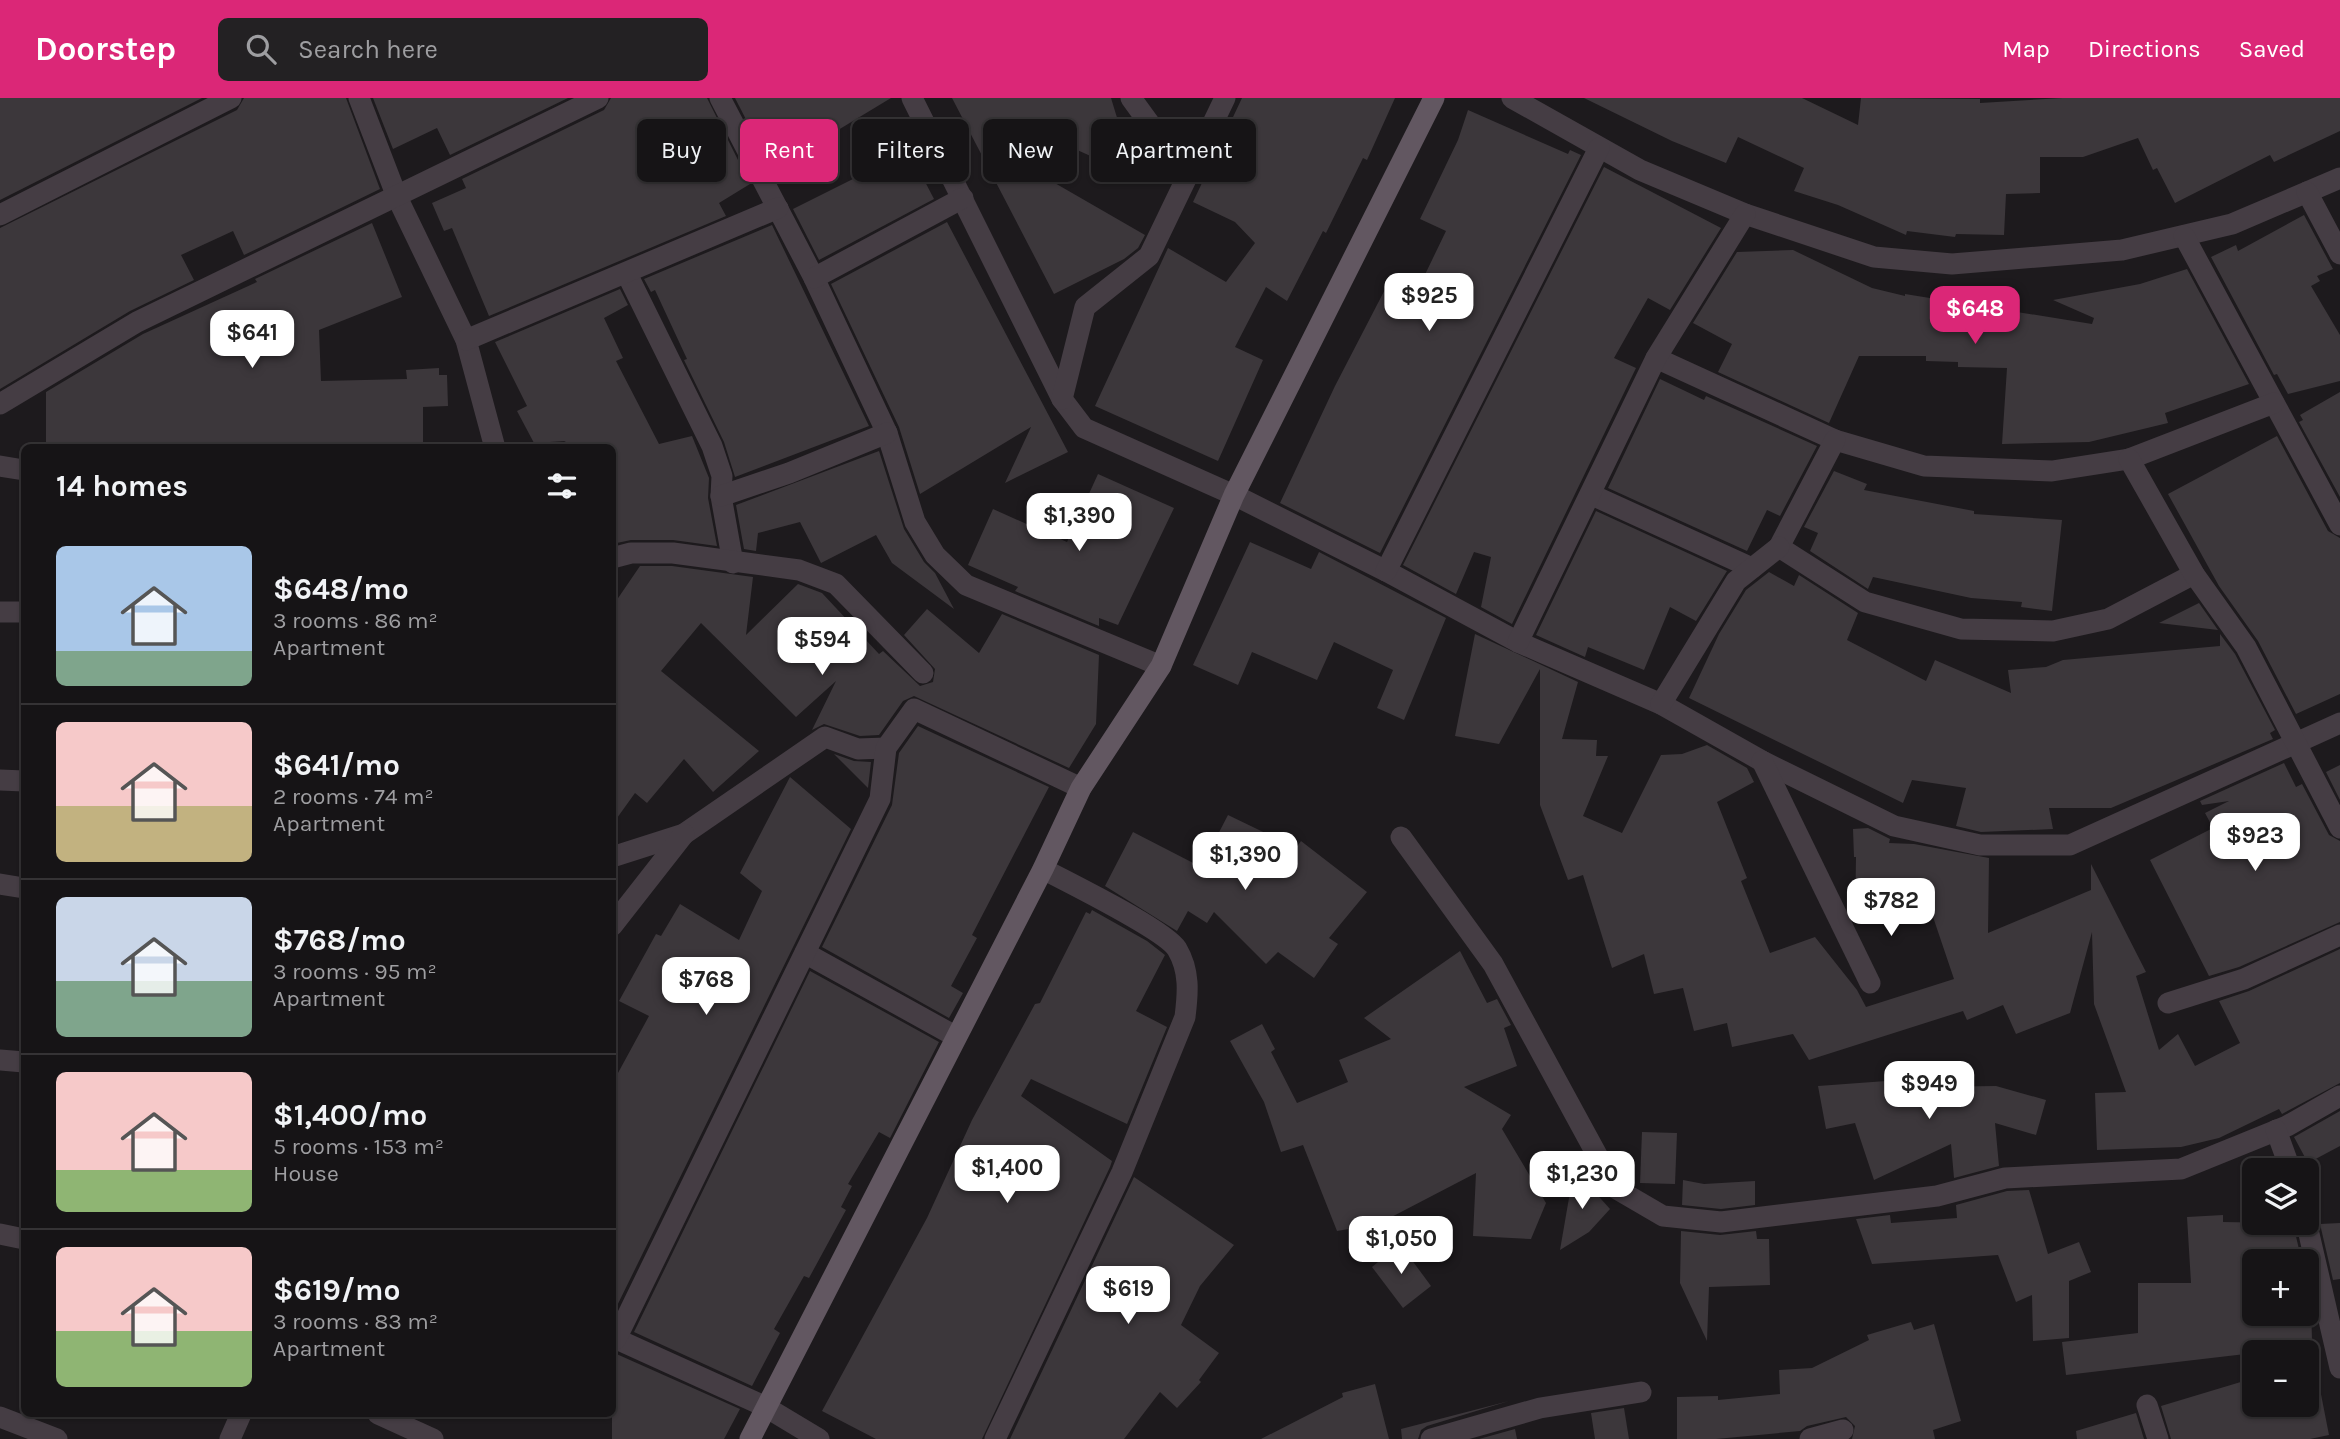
<!DOCTYPE html>
<html lang="en">
<head>
<meta charset="utf-8">
<style>
  :root { --surface:#161416; --page:#232123; --text:#f1f3f6; --muted:#9e9ea1; --line:#353335; --accent:#db2777 }
  body { margin:0; font-family:Karla,sans-serif; background:var(--page); color:var(--text); height:100vh; display:flex; flex-direction:column; font-size:26px; white-space:nowrap }
  * { box-sizing:border-box; margin:0 }
  p { font-size:23px; color:var(--muted) }
  .icon { flex:none; width:38px; height:38px; fill:none; stroke:currentColor; stroke-width:2; stroke-linecap:round; stroke-linejoin:round }
  .map { position:relative; flex:1; overflow:hidden }
  .panel { position:absolute; left:21px; top:346px; width:595px; height:973px; display:flex; flex-direction:column; background:var(--surface); border-radius:10px; box-shadow:0 2px 5px #0004,0 0 0 2px var(--line) }
  .panel>* { flex:none }
  .hud { position:absolute; left:637px; top:21px; width:665px; height:63px; display:flex; gap:14px }
  .fabs { position:absolute; left:2242px; top:1060px; display:grid; gap:14px }
  .fabs a { display:grid; place-items:center; width:77px; height:77px; border-radius:10px; background:var(--surface); box-shadow:0 2px 5px #0004,0 0 0 2px var(--line); font-size:35px }
  .price { position:absolute; translate:-50% -60px; padding:0 16px; border-radius:14px; background:#fff; color:#222; font-size:23px; line-height:46px; filter:drop-shadow(0 2px 4px #0008) }
  .price::after { content:''; position:absolute; left:50%; top:42px; width:21px; height:16px; margin-left:-10px; background:inherit; clip-path:polygon(0 0,100% 0,50% 100%) }
  .price.current { background:var(--accent); color:#fff }
  ul { padding:0; list-style:none }
  li { display:flex; align-items:center; gap:21px; height:175px; padding:0 35px }
  li+li { border-top:2px solid var(--line) }
  li span { display:grid; place-items:center; flex:none; width:196px; height:140px; border-radius:10px; color:#555 }
  li>.icon { margin-inline-start:auto }
  span .icon { width:84px; height:84px; fill:#fffc; stroke-width:1 }
  li b { font-size:30px }
  h2 { display:flex; justify-content:space-between; align-items:center; height:84px; padding:0 35px; font-size:30px }
  .chip { padding:0 24px; border-radius:10px; background:var(--surface); box-shadow:0 2px 5px #0004,0 0 0 2px var(--line); font-size:24px; line-height:63px }
  .chip.current { background:var(--accent); color:#fff }
  header { display:flex; align-items:center; gap:42px; box-sizing:border-box; height:98px; padding:0 35px; background:var(--accent); color:#fff }
  header strong { font-size:33px }
  nav { display:flex; gap:38px; margin-inline-start:auto; font-size:24px }
  .search { width:490px; height:63px; background:var(--page); display:flex; align-items:center; gap:18px; box-sizing:border-box; padding:0 24px; border-radius:10px; color:var(--muted); font-size:26px }
  .map>svg:first-child { display:block }
</style>
</head>
<body>
<header>
<strong>Doorstep</strong>
<div class="search"><svg class="icon" aria-label="search" viewBox="0 0 24 24"><circle cx="10" cy="10" r="6"/><path d="M15 15l6 6"/></svg>Search here</div>
<nav><a>Map</a><a>Directions</a><a>Saved</a></nav>
</header>
<div class="map">
<svg width="2340" height="1341" viewBox="0 0 2340 1341">
  <rect width="100%" height="100%" fill="#1d1a1d"/>
  <!-- building -->
  <g fill="#3c373b">
    <path d="M0 0H202L0 102Z"/>
    <path d="M244 0H346L380 91 244 157 233 133 181 157 194 182 130 213 0 291V130L237 12Z"/>
    <path d="M373 0H568L450 57 437 30 393 51Z"/>
    <path d="M611 0H707L750 86 719 105 726 118 489 218 452 130 444 133 432 105 466 90 462 81 604 12Z"/>
    <path d="M735 0H891L772 72Z"/>
    <path d="M952 0H1111L1122 36 1128 34 1142 62 1133 67 1137 79 1044 37 1027 69 1145 137 1138 150 1124 161 1054 196Z"/>
    <path d="M1242 0H1395L1367 62 1363 60 1326 135 1323 133 1287 203 1266 189 1235 249 1263 262 1218 363 1095 308 1168 150 1226 184 1255 145 1235 124 1193 104Z"/>
    <path d="M1584 0H1802L1858 27 1861 0 1980 1V5L2063 0H2340V33L2274 64 2270 57 2175 105 2157 70 2153 72 2138 40 2083 59H2040V95L2006 96 2004 137 1956 136 1955 139 1907 133 1906 137 1838 107 1794 93 1804 70 1738 39 1726 65 1672 43Z"/>
    <path d="M1468 12 1568 56 1570 52 1581 57 1380 455 1280 405 1335 288 1393 176 1419 189 1446 133 1420 121 1458 42Z"/>
    <path d="M909 53 934 101 819 162 793 111Z"/>
    <path d="M1604 69 1721 130 1670 212 1648 200 1614 260 1636 270 1512 526 1481 509 1491 459 1474 454 1456 496 1403 467Z"/>
    <path d="M2304 117 2333 171 2317 178 2320 183 2311 188 2340 237V283L2288 296 2277 276 2274 277 2211 159 2236 147 2238 153Z"/>
    <path d="M947 124 1068 354 1005 385 1031 329 920 396 899 329 831 186Z"/>
    <path d="M372 125 402 199 319 232 321 283 407 281 406 272 439 270V277H447L448 308 423 309V350H46V294L143 236 257 184 255 181Z"/>
    <path d="M772 127 869 328 735 379 724 344 684 262 687 261 655 192 651 194 644 181Z"/>
    <path d="M1793 152 1872 190 1905 198V196L2092 226 2094 220 2053 202 2140 186 2187 171 2249 286 2165 315 2168 325 2089 344 2002 346 2007 270 1958 269V264L1926 263V258H1859L1829 325 1718 274 1732 246 1693 225 1737 154Z"/>
    <path d="M620 191 628 207 604 220 623 260 616 263 659 346 692 338 709 380 708 400 717 448 673 442H631L612 446V350H552L566 343 534 345 517 313 527 308 495 244Z"/>
    <path d="M1660 281 1704 302 1706 298 1817 348 1780 418 1767 412 1747 453 1608 390Z"/>
    <path d="M2340 294V399L2299 324 2303 322 2300 317Z"/>
    <path d="M2277 338 2328 433 2340 440V596L2296 616 2258 543 2219 488 2168 396Z"/>
    <path d="M879 353 904 431 924 464 935 475 954 511 892 465 876 437 821 465 800 424 758 435 756 453 744 451 736 407Z"/>
    <path d="M1834 373 1867 386 1864 392 1974 413V416L2062 422 2052 513 2021 509 2022 504 1971 500 1873 479 1868 491 1810 453 1818 435 1804 429Z"/>
    <path d="M1098 376 1174 410 1118 527 1099 520V528L1015 493 1018 489 968 467 993 411 1067 444Z"/>
    <path d="M1596 413 1727 473 1696 523 1670 509 1644 572 1588 549 1585 559 1536 537Z"/>
    <path d="M1250 444 1311 471 1319 454 1446 520 1404 622 1377 610 1393 572 1334 544 1317 582 1252 554 1238 587 1193 567Z"/>
    <path d="M640 468H672L753 479 746 537 798 486 822 495 879 556 883 553 920 588 933 584 935 571 904 537 927 511 979 555 1002 516 1099 557 1096 626 1069 670 914 598 903 603 879 637 860 638 824 626 812 632 836 583 796 619 701 525 661 573 759 653 713 694 684 661 647 705 635 695 612 727V509Z"/>
    <path d="M1769 474 1794 488 1799 477 1858 515 1847 542 1926 583 1935 562 2011 595 2008 572 2046 569 2063 562 2220 548V536L2235 556 2275 632 2270 635 2273 641 2111 710H2049L2053 731 1981 734 1956 728 1966 690 1912 682 1903 705 1689 600 1719 536 1746 492Z"/>
    <path d="M2199 505 2218 532 2159 525Z"/>
    <path d="M1475 536 1578 584 1562 641 1597 642 1596 658H1608L1583 718 1622 735 1661 657 1682 656 1707 647 1747 670 1754 684 1717 704 1747 780 1741 783 1770 855 1815 839 1857 892 1866 909 1954 881 1931 813 1865 810 1860 823 1855 822 1856 759H1854L1853 731 1868 730 1890 741 1889 745 1914 746 1989 760 1988 835 2091 792V766L2146 874 2136 878 2159 952 2178 936 2195 968 2240 945 2219 903 2249 893 2340 851V985L2282 1016 2279 1011 2219 1040 2181 1049 2097 1052 2095 995 2126 994 2094 906 2092 834 2070 915 2016 936 2003 907 1967 922 1963 913 1809 962 1793 936 1732 949 1727 925 1694 933 1683 890 1654 896 1644 856 1612 870 1583 777 1568 782 1540 707V571L1499 646 1455 638Z"/>
    <path d="M918 628 1049 689 972 837 977 840 951 888 963 895 949 920 822 849 892 707 899 655Z"/>
    <path d="M834 656 854 663 871 664 868 690Z"/>
    <path d="M2284 665 2296 689 2302 686 2329 737 2340 743V824L2239 869 2209 878 2150 762 2213 730 2205 715 2229 703 2202 707 2200 703Z"/>
    <path d="M2340 667V702L2326 674Z"/>
    <path d="M790 679 851 731 612 1218V986L649 918 619 903 656 836 661 838 680 806 739 842 762 793 740 775Z"/>
    <path d="M1228 717 1296 750 1301 743 1367 794 1329 840 1338 846 1314 880 1278 854 1266 866 1214 814 1207 825 1188 813 1177 833 1105 788 1133 734 1201 769Z"/>
    <path d="M1092 812 1147 843 1165 857 1136 913 1167 929 1127 1026 1031 981 1021 998 1112 1063 1110 1069 982 1341H876L822 1313 927 1120 972 1022 1035 906 1040 905 1086 814 1090 816Z"/>
    <path d="M1460 853 1487 905 1497 901 1511 927 1504 930 1517 968 1464 989 1511 1017 1502 1031 1546 1105 1531 1141 1473 1138 1476 1075 1378 1126 1337 1133 1303 1047 1281 1054 1264 1004 1230 943 1262 926 1275 951 1271 954 1297 1005 1348 984 1339 962 1391 941 1364 920Z"/>
    <path d="M810 873 939 944 890 1040 879 1034 848 1086 852 1088 841 1109 846 1112 809 1180 804 1178 774 1231 780 1235 752 1288 634 1234Z"/>
    <path d="M1927 980 1928 989 1996 988 2046 1002 2036 1037 1995 1025 1999 1068 1954 1080 1951 1046 1874 1082 1855 1025 1826 1031 1818 988Z"/>
    <path d="M2340 1013V1048L2308 1065 2294 1039Z"/>
    <path d="M1642 1034 1677 1035 1675 1086 1640 1085Z"/>
    <path d="M1574 1071 1610 1111 1589 1134 1560 1152Z"/>
    <path d="M1134 1079 1234 1147 1200 1188 1181 1227 1219 1255 1199 1282 1201 1284 1177 1310 1160 1294 1124 1341H1010Z"/>
    <path d="M1683 1082 1704 1086 1755 1083V1107L1721 1111 1682 1107Z"/>
    <path d="M2029 1092 2048 1156 2079 1144 2091 1174 2069 1183V1240L2033 1243 2032 1197 2016 1204 1998 1157 1872 1166 1856 1121 1890 1117 1891 1125 1957 1120 1956 1107 2007 1093Z"/>
    <path d="M2223 1117V1124L2277 1125 2278 1133 2294 1130 2302 1164H2254V1216H2306V1183L2311 1204 2313 1282 2318 1281 2329 1337 2310 1341H2171L2161 1308 2254 1280V1307H2306V1255H2254L2066 1277 2062 1244 2138 1235V1185H2191L2187 1119Z"/>
    <path d="M2340 1125V1181L2333 1182 2320 1126Z"/>
    <path d="M1681 1133 1720 1137 1756 1133 1757 1141H1769L1770 1187 1709 1189 1707 1243 1680 1185Z"/>
    <path d="M1400 1146 1431 1188 1403 1210 1372 1169Z"/>
    <path d="M1911 1224 1914 1232 1934 1226 1961 1323 1933 1332 1935 1341H1852L1855 1328 1846 1319 1807 1328 1800 1333 1716 1341H1677V1299L1718 1298V1302L1780 1296 1779 1272 1812 1270 1869 1242 1867 1237Z"/>
    <path d="M612 1254 740 1311 724 1341H612Z"/>
    <path d="M1375 1286 1389 1341H1261L1343 1299 1342 1295Z"/>
    <path d="M1509 1303 1427 1328 1421 1332 1418 1341H1402L1401 1331Z"/>
    <path d="M1624 1310 1629 1341H1595L1591 1315Z"/>
    <path d="M2136 1315 2144 1341H2077L2076 1333Z"/>
    <path d="M1515 1331 1517 1341H1479Z"/>
  </g>
  <g fill="none" stroke-linecap="round" stroke-linejoin="round">
    <!-- minor -->
    <g stroke="#453d44" stroke-width="21">
      <path d="M359 0 397 99 466 242 495 350"/>
      <path d="M720 0 814 180 887 335 915 424 935 457 966 487 1161 568"/>
      <path d="M912 0 1062 301 1084 330 1234 397 1386 473 1518 544 1661 606 1762 663 1894 728 1980 747H2070L2340 625"/>
      <path d="M1131 0 1152 29 1194 59"/>
      <path d="M1512 0 1640 72 1745 116 1874 159 1952 166 2122 152 2232 126 2340 80"/>
      <path d="M2307 94 2340 156"/>
      <path d="M0 117 231 0"/>
      <path d="M2184 138 2340 427"/>
      <path d="M627 176 712 348 722 378 721 398 733 465"/>
      <path d="M814 180 963 100"/>
      <path d="M466 242 778 110"/>
      <path d="M1656 260 1835 342 1924 368 2052 373 2129 361 2274 305"/>
      <path d="M1062 301 1085 209 1149 158 1225 0"/>
      <path d="M0 306 137 224 598 0"/>
      <path d="M1835 342 1779 449 1865 504 1961 531 2053 533 2108 521 2194 476"/>
      <path d="M2129 361 2194 476 2246 549 2340 730"/>
      <path d="M0 368 24 372"/>
      <path d="M1592 397 1752 470"/>
      <path d="M721 398 789 375 887 335"/>
      <path d="M612 460 631 455H673L799 472 836 486 923 575"/>
      <path d="M1386 473 1599 50"/>
      <path d="M0 514H24"/>
      <path d="M1518 544 1656 260 1745 116"/>
      <path d="M1661 606 1736 483 1779 449"/>
      <path d="M1762 663 1870 885"/>
      <path d="M0 682 24 683"/>
      <path d="M1401 739 1493 866 1615 1090 1663 1118 1721 1124 1937 1098 2005 1080 2181 1071 2287 1028 2340 998"/>
      <path d="M612 759 684 736 825 639 858 651 886 650"/>
      <path d="M0 786 24 790"/>
      <path d="M612 828 684 736"/>
      <path d="M805 855 955 938"/>
      <path d="M2168 905 2244 881 2340 837"/>
      <path d="M0 962 24 964"/>
      <path d="M2276 1032 2291 1073"/>
      <path d="M2306 1123 2340 1270"/>
      <path d="M0 1136 24 1141"/>
      <path d="M612 1239 764 1308 819 1341"/>
      <path d="M616 1241 880 701 886 650 914 611 1081 690"/>
      <path d="M2147 1307 2158 1341"/>
      <path d="M378 1316 433 1341"/>
      <path d="M0 1319 57 1341"/>
      <path d="M230 1341 241 1316"/>
      <path d="M995 1341 1122 1074 1185 919C1188 895 1190 873 1177 851 1164 831 1069 785 1043 771"/>
      <path d="M1431 1341 1540 1310 1641 1294"/>
      <path d="M1810 1341 1843 1332"/>
    </g>
    <!-- major -->
    <path stroke="#625761" stroke-width="21" d="M750 1341 1043 771 1081 690 1161 568 1234 397 1434 0"/>
  </g>
</svg>
<div class="fabs">
<a><svg class="icon" aria-label="layers" viewBox="0 0 24 24"><path d="M12 4l9 5-9 5-9-5zM3 14l9 5 9-5"/></svg></a>
<a>+</a>
<a>−</a>
</div>
<b class="price" style="left:1429px;top:235px">$925</b>
<b class="price current" style="left:1975px;top:248px">$648</b>
<b class="price" style="left:252px;top:272px">$641</b>
<b class="price" style="left:1079px;top:455px">$1,390</b>
<b class="price" style="left:822px;top:579px">$594</b>
<b class="price" style="left:2255px;top:775px">$923</b>
<b class="price" style="left:1245px;top:794px">$1,390</b>
<b class="price" style="left:1891px;top:840px">$782</b>
<b class="price" style="left:706px;top:919px">$768</b>
<b class="price" style="left:1929px;top:1023px">$949</b>
<b class="price" style="left:1007px;top:1107px">$1,400</b>
<b class="price" style="left:1582px;top:1113px">$1,230</b>
<b class="price" style="left:1401px;top:1178px">$1,050</b>
<b class="price" style="left:1128px;top:1228px">$619</b>
<div class="hud">
<a class="chip">Buy</a>
<a class="chip current">Rent</a>
<a class="chip">Filters</a>
<a class="chip">New</a>
<a class="chip">Apartment</a>
</div>
<section class="panel">
<h2>14 homes<svg class="icon" aria-label="filters" viewBox="0 0 24 24"><path d="M4 7h16M4 17h16"/><circle cx="9" cy="7" r="2"/><circle cx="15" cy="17" r="2"/></svg></h2>
<ul>
<li><span style="background:linear-gradient(#a9c7e8 75%,#7fa58c 0)"><svg class="icon" aria-label="home" viewBox="0 0 24 24"><path d="M3 11l9-7 9 7M6 9v11h12V9"/></svg></span><div><b>$648/mo</b><p>3 rooms · 86 m²</p><p>Apartment</p></div></li>
<li><span style="background:linear-gradient(#f6c9c9 60%,#c2b280 0)"><svg class="icon" aria-label="home" viewBox="0 0 24 24"><path d="M3 11l9-7 9 7M6 9v11h12V9"/></svg></span><div><b>$641/mo</b><p>2 rooms · 74 m²</p><p>Apartment</p></div></li>
<li><span style="background:linear-gradient(#c9d6e8 60%,#7fa58c 0)"><svg class="icon" aria-label="home" viewBox="0 0 24 24"><path d="M3 11l9-7 9 7M6 9v11h12V9"/></svg></span><div><b>$768/mo</b><p>3 rooms · 95 m²</p><p>Apartment</p></div></li>
<li><span style="background:linear-gradient(#f6c9c9 70%,#8fb573 0)"><svg class="icon" aria-label="home" viewBox="0 0 24 24"><path d="M3 11l9-7 9 7M6 9v11h12V9"/></svg></span><div><b>$1,400/mo</b><p>5 rooms · 153 m²</p><p>House</p></div></li>
<li><span style="background:linear-gradient(#f6c9c9 60%,#8fb573 0)"><svg class="icon" aria-label="home" viewBox="0 0 24 24"><path d="M3 11l9-7 9 7M6 9v11h12V9"/></svg></span><div><b>$619/mo</b><p>3 rooms · 83 m²</p><p>Apartment</p></div></li>
</ul>
</section>
</div>
</body>
</html>
